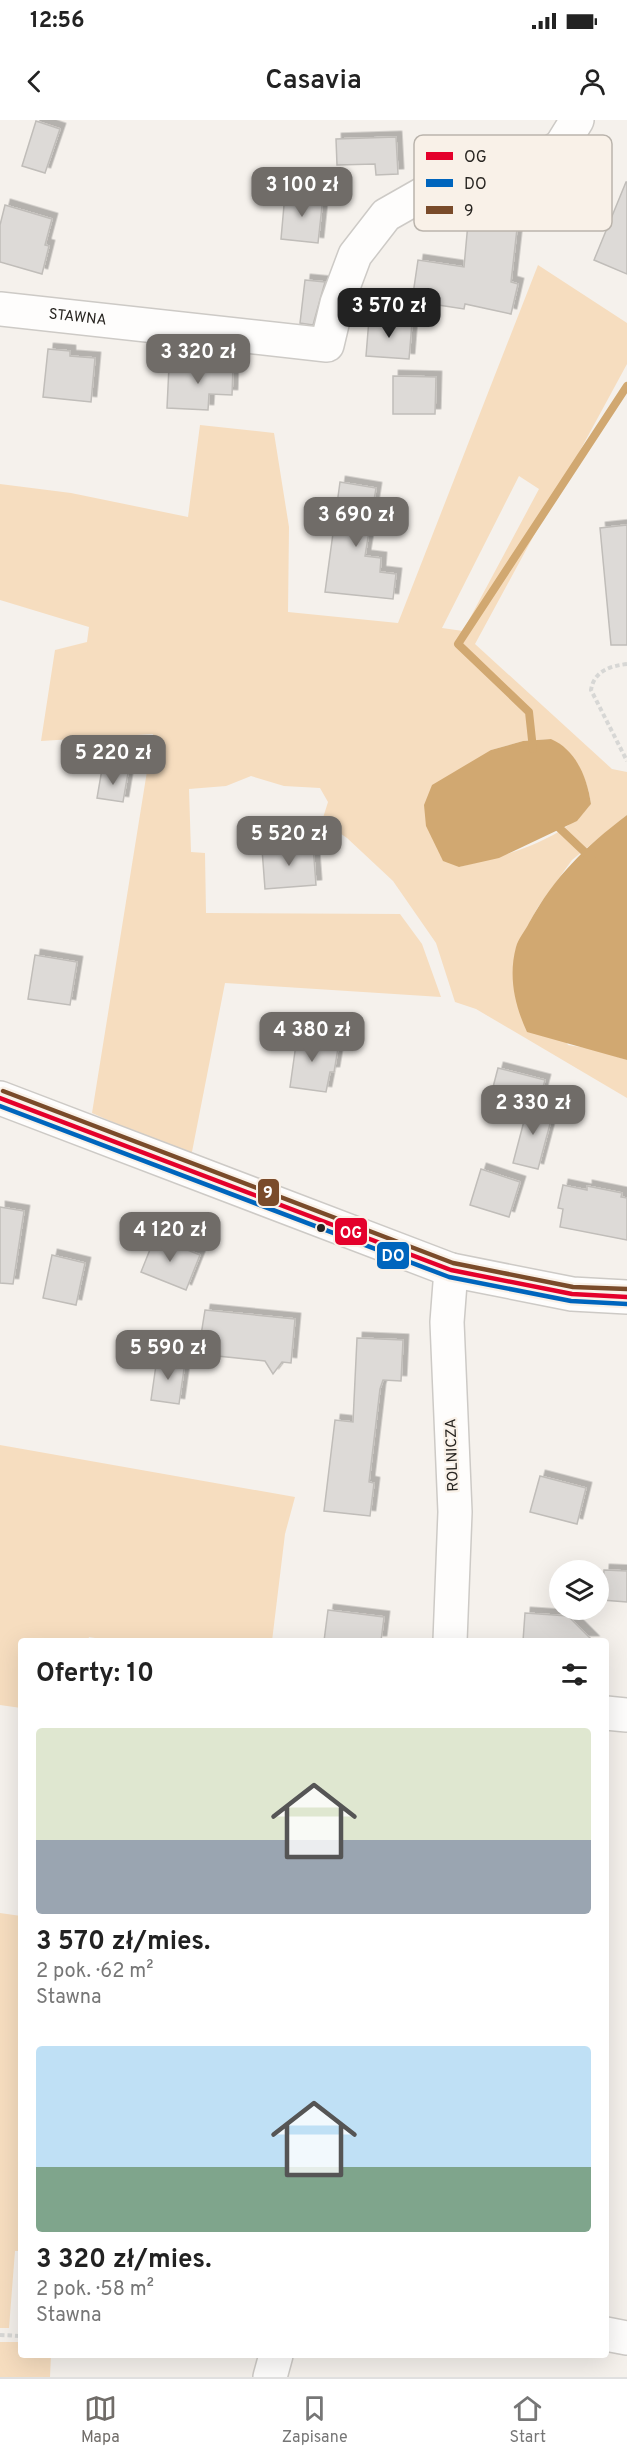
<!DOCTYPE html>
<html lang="pl">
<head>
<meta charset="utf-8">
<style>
  :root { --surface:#fff; --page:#f2f2f2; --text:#222; --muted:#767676; --line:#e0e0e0; --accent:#706c68 }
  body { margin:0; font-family:Overpass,sans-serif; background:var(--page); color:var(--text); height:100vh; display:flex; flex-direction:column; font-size:22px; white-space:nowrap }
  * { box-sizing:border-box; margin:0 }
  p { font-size:20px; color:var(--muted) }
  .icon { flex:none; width:33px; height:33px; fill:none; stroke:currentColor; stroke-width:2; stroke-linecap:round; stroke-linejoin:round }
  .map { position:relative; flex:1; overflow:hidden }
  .details { position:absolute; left:18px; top:1518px; width:591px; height:720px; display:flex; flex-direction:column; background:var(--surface); border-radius:6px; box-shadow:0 6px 24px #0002 }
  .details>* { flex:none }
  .fabs { position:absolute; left:549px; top:1440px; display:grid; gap:12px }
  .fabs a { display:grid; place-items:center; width:60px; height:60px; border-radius:50%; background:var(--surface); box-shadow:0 6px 24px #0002; font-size:30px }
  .price { position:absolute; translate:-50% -51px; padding:0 14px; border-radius:12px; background:var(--accent); color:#fff; font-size:20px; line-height:39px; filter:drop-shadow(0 2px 3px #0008) }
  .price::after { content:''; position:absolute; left:50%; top:36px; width:18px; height:14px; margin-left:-9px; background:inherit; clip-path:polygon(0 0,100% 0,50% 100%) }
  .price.selected { background:#222; color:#fff }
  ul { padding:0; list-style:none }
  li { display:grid; align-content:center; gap:12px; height:318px; padding:0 18px }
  li span { display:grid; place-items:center; height:186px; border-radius:6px; color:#555 }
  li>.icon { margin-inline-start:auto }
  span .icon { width:108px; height:108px; fill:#fffc; stroke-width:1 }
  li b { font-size:26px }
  h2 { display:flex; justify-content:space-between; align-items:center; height:72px; padding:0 18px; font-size:26px }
  .status { display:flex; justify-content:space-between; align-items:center; height:42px; padding:0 30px; background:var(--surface); direction:ltr }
  .status svg { height:16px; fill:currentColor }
  header { display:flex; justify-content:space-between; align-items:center; height:78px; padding:0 18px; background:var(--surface); font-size:27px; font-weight:600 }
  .dock { display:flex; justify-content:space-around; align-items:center; height:84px; border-top:2px solid var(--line); background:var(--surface); font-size:16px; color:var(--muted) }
  .dock a { display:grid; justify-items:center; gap:3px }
  .dock .selected { color:var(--accent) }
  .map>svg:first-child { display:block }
</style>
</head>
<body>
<div class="status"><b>12:56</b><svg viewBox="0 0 49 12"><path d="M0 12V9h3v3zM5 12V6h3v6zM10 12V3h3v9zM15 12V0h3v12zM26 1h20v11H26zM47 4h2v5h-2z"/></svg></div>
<header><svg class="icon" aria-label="back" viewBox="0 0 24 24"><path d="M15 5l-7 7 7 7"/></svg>Casavia<svg class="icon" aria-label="person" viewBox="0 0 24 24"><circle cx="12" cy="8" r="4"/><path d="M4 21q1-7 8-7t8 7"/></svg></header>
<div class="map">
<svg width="627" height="2257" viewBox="0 0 627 2257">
  <defs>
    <filter id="shadow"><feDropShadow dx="5.5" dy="-5.5" stdDeviation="0" flood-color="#0004"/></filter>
  </defs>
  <rect width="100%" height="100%" fill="#f5f1ec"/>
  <!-- green -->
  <g fill="#f6ddbf" fill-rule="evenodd">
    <path d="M538 145 627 203V244L475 524 612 649 627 652V695L572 740 538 787 516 827 568 925 593 929 627 940V978L476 889 455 882 436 823 393 761 347 718 322 701 328 682 320 668 284 666 251 656 226 666 189 669 191 732 205 733 206 793 400 794 422 824 441 877 225 863 191 1037 92 993 153 614 41 621 55 530 87 522 89 507 0 480V364L71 373 188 397 200 305 274 313 289 407 288 492 398 503ZM519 356 539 369 463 511 442 508ZM551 619C573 640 587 652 591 684 561 722 504 736 459 747L491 630 523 621Z"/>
    <path d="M0 1325 295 1377 285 1414 272 1521H113L89 1517 88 1521H21V1588L0 1585Z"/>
    <path d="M0 1793 21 1796V2131H15L9 2208H0Z"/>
    <path d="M0 2222H21V2235H51L50 2257H0Z"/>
  </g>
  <!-- water -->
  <g fill="#d1a871">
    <path d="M551 619C576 630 587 657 591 684L577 701 499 738 459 747 443 741 426 706 424 685 432 665 491 630 523 621Z"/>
    <path d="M627 695V940L527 912C515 886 508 857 516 827 518 819 525 811 529 803 555 756 585 727 627 695Z"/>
  </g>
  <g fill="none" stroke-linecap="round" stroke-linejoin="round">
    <!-- stream -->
    <g stroke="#d1a871" stroke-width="8">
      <path d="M533 629 529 592 458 524 627 266"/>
      <path d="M553 702 591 738"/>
    </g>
  </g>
  <!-- building -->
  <g fill="#dddad7" stroke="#c0bdb9" stroke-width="1.5" filter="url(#shadow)">
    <path d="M36 1 60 9 45 53 22 46Z"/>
    <path d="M396 17 398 54 376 55 375 44 337 45 336 19Z"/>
    <path d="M626 62H627V154L594 140Z"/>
    <path d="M285 74 323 77 318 123 281 119Z"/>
    <path d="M5 85 52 99 45 125 49 126 42 154 0 142V105Z"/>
    <path d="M479 88 519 91 511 162 518 164 511 194 465 184 464 189 412 181 418 140 464 147 468 103 477 104Z"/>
    <path d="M305 160 325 162 313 205 300 203Z"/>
    <path d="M369 199 412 203 409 239 366 236Z"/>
    <path d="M48 229 70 231V236L95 238 91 282 43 277Z"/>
    <path d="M205 232 210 246 233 247 232 275 209 274 208 290 167 288 169 246 195 248Z"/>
    <path d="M393 256 436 257 435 294H393Z"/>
    <path d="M340 362 376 368 365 436 381 438 380 452 396 454 393 479 325 472Z"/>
    <path d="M627 405V525H611L600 408Z"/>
    <path d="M102 649 128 653 123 682 97 678Z"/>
    <path d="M313 725 316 765 265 769 262 729Z"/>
    <path d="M35 835 77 842 70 885 28 879Z"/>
    <path d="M298 910 321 913 319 925 338 928 334 952H330L326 972 290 967Z"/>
    <path d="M498 948 545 960 539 982 492 971Z"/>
    <path d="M529 982 554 989 538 1049 513 1043Z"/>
    <path d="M481 1049 520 1062 509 1097 470 1085Z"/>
    <path d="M563 1065 587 1070V1066L622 1073 621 1077 627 1078V1120L560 1107 563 1089 558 1088Z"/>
    <path d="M0 1087 24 1091 13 1164 0 1163Z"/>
    <path d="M155 1117 200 1135 186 1170 141 1152Z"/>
    <path d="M52 1135 85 1143 76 1185 43 1178Z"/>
    <path d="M205 1190 295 1199 291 1243 282 1242 273 1254 265 1241 198 1234Z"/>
    <path d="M357 1218 403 1220 401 1261 383 1260 380 1269 369 1362 374 1363 370 1396 324 1391 335 1300 353 1302Z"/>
    <path d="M157 1238 185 1242 179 1284 151 1280Z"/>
    <path d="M540 1356 586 1368 577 1404 530 1392Z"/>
    <path d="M604 1450 627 1451V1482L602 1480Z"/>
    <path d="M328 1490 384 1497 381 1521H324Z"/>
    <path d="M525 1493 568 1496 593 1521H523Z"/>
  </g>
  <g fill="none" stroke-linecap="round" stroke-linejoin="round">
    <!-- minor casing -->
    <g stroke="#cdcac6" stroke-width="36">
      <g id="minor">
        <path id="s1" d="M0 189 327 225 337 183 355 135 386 95 430 70 524 49 561 26 577 0"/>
        <path d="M450 1521 455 1392 447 1202 451 1150"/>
        <path d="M606 1593 627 1595"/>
        <path d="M606 2214 627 2218"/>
        <path d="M270 2257 276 2235"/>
      </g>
    </g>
    <!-- tertiary casing -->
    <g stroke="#cdcac6" stroke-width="36">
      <path id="tertiary" d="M0 978 451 1150 572 1174 627 1177"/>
    </g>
    <!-- path -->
    <g stroke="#d7d7d5" stroke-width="4" stroke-dasharray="4.5 3" stroke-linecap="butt">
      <path d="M627 544C610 546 594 551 591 570L627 641"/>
      <path d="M0 2215 21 2216"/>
    </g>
    <!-- minor -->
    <use href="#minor" stroke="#fefdfc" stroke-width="33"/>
    <!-- tertiary -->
    <use href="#tertiary" stroke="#fefdfc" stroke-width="33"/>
    <!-- bus-1 casing -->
    <g stroke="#f9f1e8" stroke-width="9">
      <path id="bus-1" d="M0 978 451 1150 572 1174 627 1177"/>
    </g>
    <!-- bus-2 casing -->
    <g stroke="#f9f1e8" stroke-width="9">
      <path id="bus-2" d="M0 986 449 1157 571 1181 627 1184"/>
    </g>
    <!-- bus-3 casing -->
    <g stroke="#f9f1e8" stroke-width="9">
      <path id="bus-3" d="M3 971 453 1143 573 1167 627 1169"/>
    </g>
    <!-- bus-1 -->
    <use href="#bus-1" stroke="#e4002b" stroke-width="4.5"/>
    <!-- bus-2 -->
    <use href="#bus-2" stroke="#0065bd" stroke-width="4.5"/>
    <!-- bus-3 -->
    <use href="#bus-3" stroke="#7a4b2a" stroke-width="4.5"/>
  </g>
  <!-- markers -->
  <circle fill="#282521" stroke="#f9f1e8" stroke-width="2" cx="321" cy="1108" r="5"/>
  <g text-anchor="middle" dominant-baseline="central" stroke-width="4.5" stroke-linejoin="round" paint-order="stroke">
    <!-- street labels -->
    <g font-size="15" fill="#282521" stroke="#f9f1e8">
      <text stroke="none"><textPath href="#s1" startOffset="78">STAWNA</textPath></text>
      <text transform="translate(453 1335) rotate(-92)">ROLNICZA</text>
    </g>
  </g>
  <!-- legend -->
  <rect x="414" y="15" width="198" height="96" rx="9" fill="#f9f1e8" stroke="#bab4ac" stroke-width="1.5"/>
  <rect x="426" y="32" width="27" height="8" fill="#e4002b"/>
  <rect x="426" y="59" width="27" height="8" fill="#0065bd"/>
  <rect x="426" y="86" width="27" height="8" fill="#7a4b2a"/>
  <g font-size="16" fill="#282521">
    <text x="464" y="42">OG</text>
    <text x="464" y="69">DO</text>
    <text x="464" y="96">9</text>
  </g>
  <g stroke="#f9f1e8" stroke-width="2">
    <rect x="257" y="1058" width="23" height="29" rx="6" fill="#7a4b2a"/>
    <rect x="334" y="1097" width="34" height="29" rx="6" fill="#e4002b"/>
    <rect x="376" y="1121" width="34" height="29" rx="6" fill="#0065bd"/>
  </g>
  <g font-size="16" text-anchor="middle" font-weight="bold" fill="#fff">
    <text x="268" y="1078">9</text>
    <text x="351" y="1118">OG</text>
    <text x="393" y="1141">DO</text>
  </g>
</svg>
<div class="fabs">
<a><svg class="icon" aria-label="layers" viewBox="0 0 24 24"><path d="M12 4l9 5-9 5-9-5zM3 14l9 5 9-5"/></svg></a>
</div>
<b class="price" style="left:302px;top:98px">3 100 zł</b>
<b class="price selected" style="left:389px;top:219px">3 570 zł</b>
<b class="price" style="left:198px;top:265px">3 320 zł</b>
<b class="price" style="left:356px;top:428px">3 690 zł</b>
<b class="price" style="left:113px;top:666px">5 220 zł</b>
<b class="price" style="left:289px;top:747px">5 520 zł</b>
<b class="price" style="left:312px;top:943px">4 380 zł</b>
<b class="price" style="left:533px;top:1016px">2 330 zł</b>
<b class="price" style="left:170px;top:1143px">4 120 zł</b>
<b class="price" style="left:168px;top:1261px">5 590 zł</b>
<section class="details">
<h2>Oferty: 10<svg class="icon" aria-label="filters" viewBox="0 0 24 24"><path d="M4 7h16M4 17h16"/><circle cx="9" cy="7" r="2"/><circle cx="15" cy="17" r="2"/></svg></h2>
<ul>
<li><span style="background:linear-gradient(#dfe7d0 60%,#9aa5b1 0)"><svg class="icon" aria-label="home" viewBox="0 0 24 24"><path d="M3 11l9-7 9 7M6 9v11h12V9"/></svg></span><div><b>3 570 zł/mies.</b><p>2 pok. · 62 m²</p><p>Stawna</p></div></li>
<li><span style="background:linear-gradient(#bfe0f5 65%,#7fa58c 0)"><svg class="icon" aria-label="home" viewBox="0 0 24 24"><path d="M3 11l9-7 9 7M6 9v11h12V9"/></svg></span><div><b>3 320 zł/mies.</b><p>2 pok. · 58 m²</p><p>Stawna</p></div></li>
</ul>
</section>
</div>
<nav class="dock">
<a class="selected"><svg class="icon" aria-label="map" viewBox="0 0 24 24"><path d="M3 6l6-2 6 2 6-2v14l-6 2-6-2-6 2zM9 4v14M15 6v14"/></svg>Mapa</a>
<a><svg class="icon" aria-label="saved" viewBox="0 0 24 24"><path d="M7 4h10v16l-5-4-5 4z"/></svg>Zapisane</a>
<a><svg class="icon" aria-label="home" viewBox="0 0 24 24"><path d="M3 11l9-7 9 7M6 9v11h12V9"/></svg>Start</a>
</nav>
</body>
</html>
